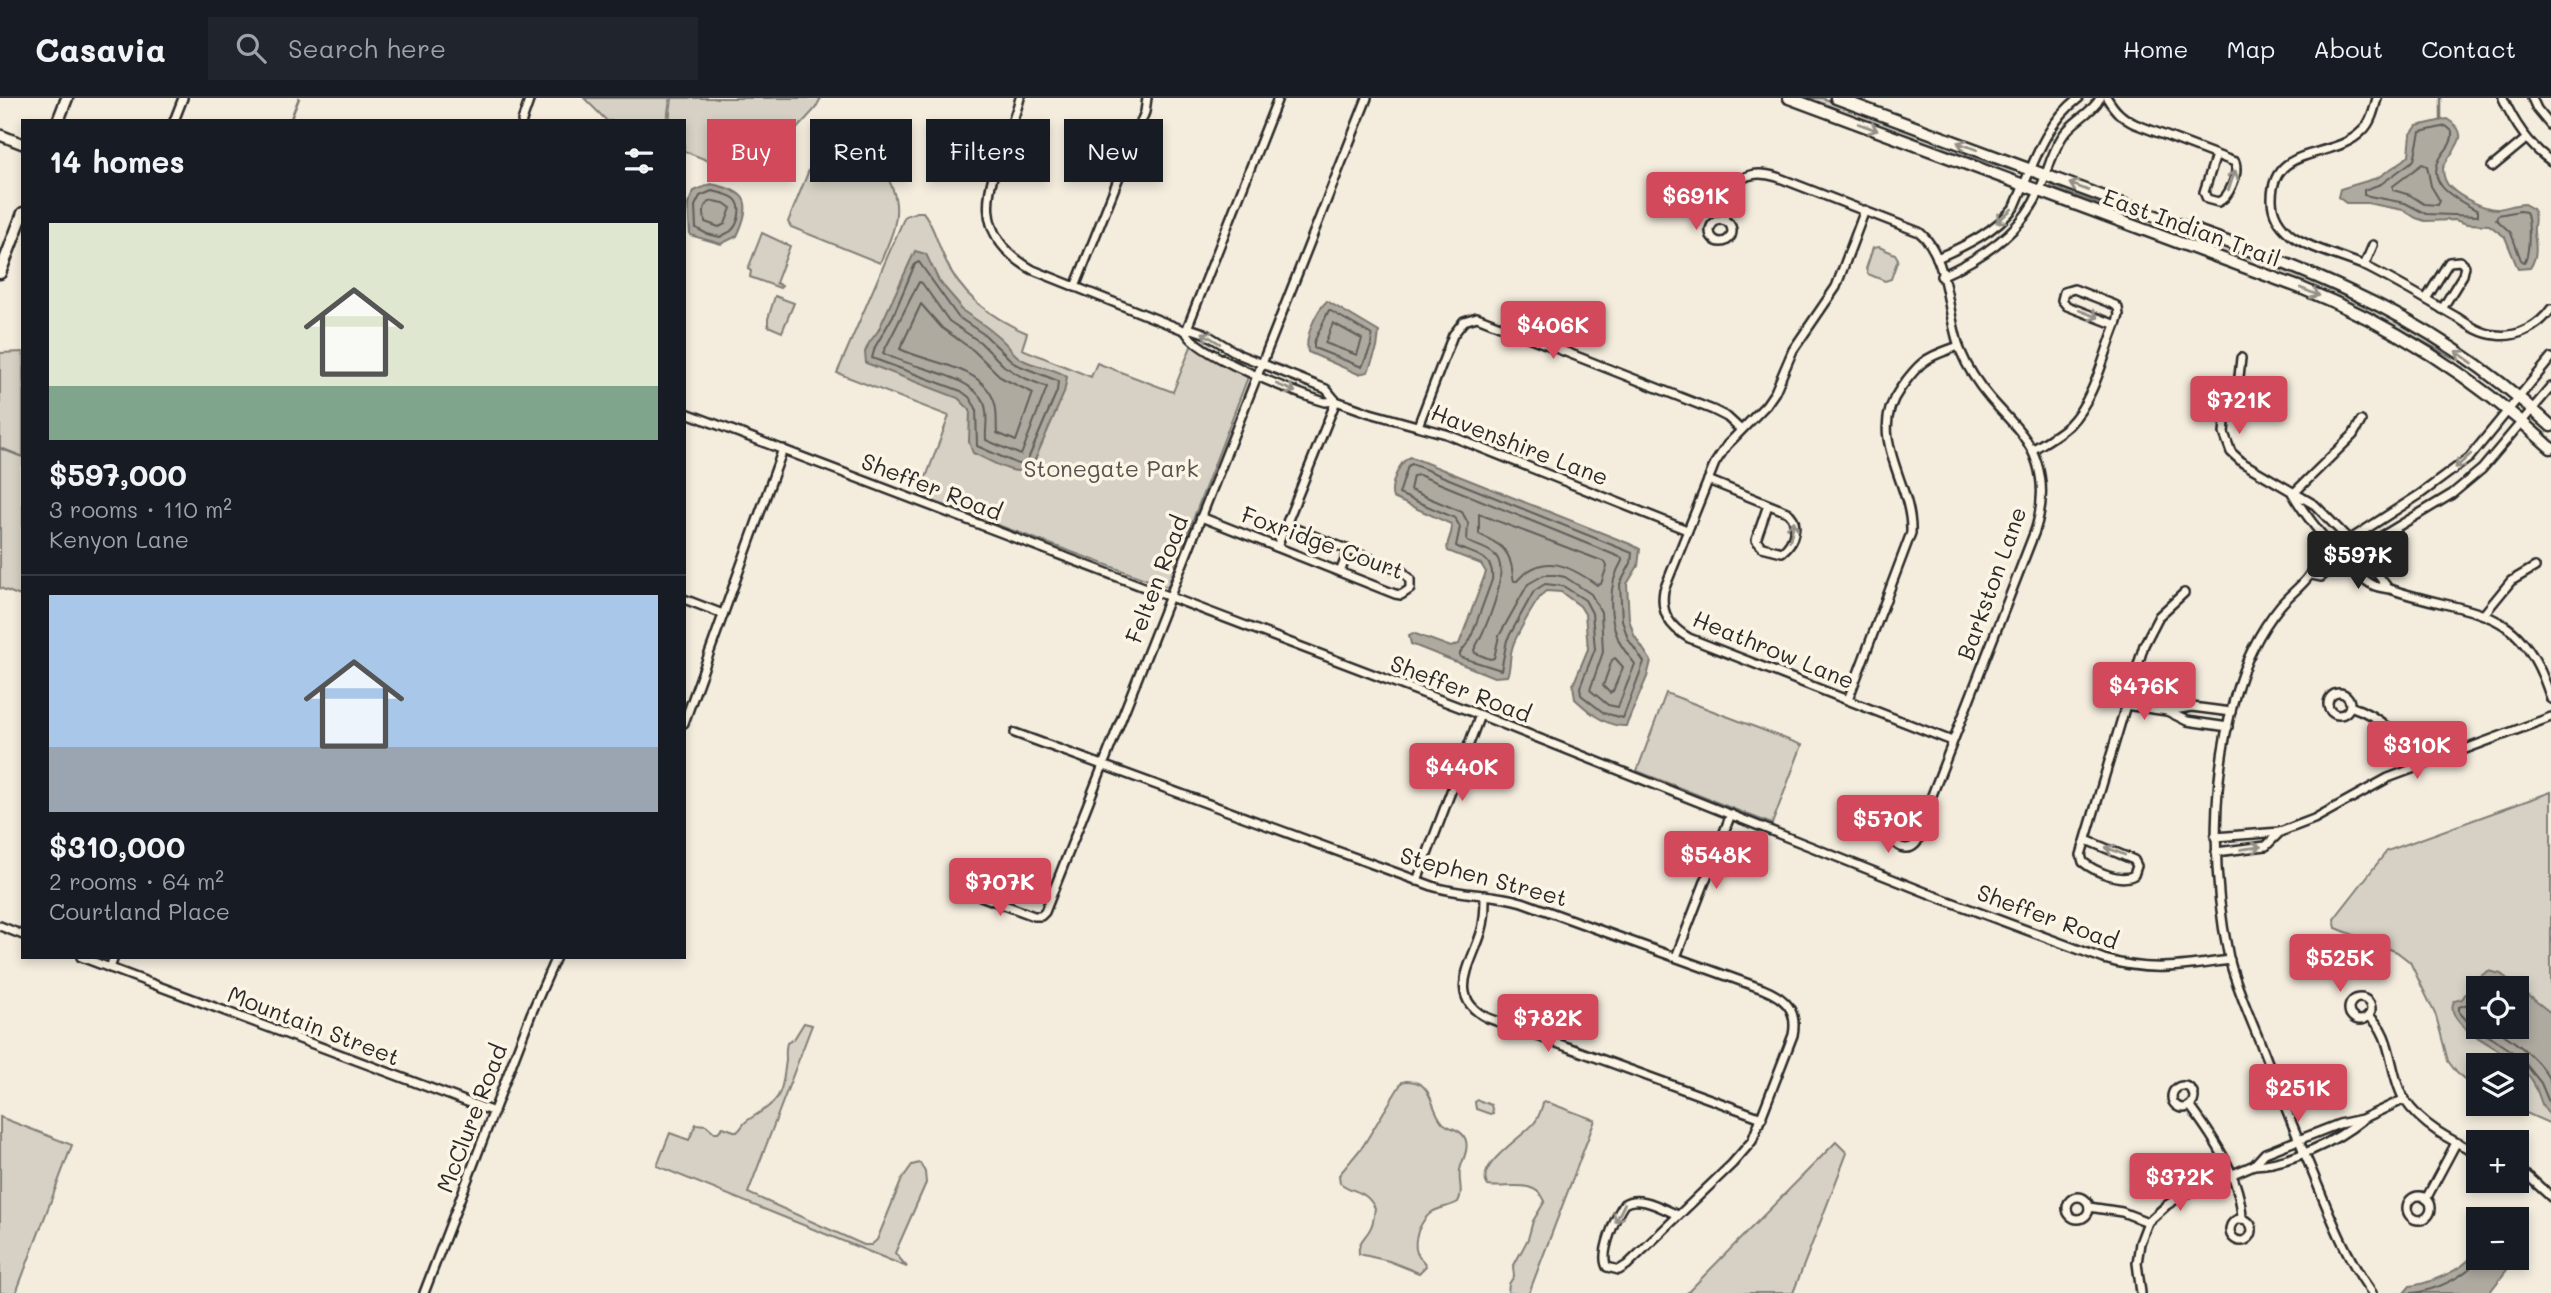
<!DOCTYPE html>
<html lang="en">
<head>
<meta charset="utf-8">
<style>
  :root { --surface:#171b24; --page:#20242c; --text:#f1f3f6; --muted:#9ea1a6; --line:#363941; --accent:#d1495b }
  body { margin:0; font-family:Mali,sans-serif; background:var(--page); color:var(--text); height:100vh; display:flex; flex-direction:column; font-size:26px; white-space:nowrap }
  * { box-sizing:border-box; margin:0 }
  p { font-size:23px; color:var(--muted) }
  .icon { flex:none; width:38px; height:38px; fill:none; stroke:currentColor; stroke-width:2; stroke-linecap:round; stroke-linejoin:round }
  .map { position:relative; flex:1; overflow:hidden }
  .details { position:absolute; left:21px; top:21px; width:665px; height:840px; display:flex; flex-direction:column; background:var(--surface); border-radius:0px; box-shadow:0 4px 10px #0003 }
  .details>* { flex:none }
  .hud { position:absolute; left:707px; top:21px; width:665px; height:63px; display:flex; gap:14px }
  .buttons { position:absolute; left:2466px; top:878px; display:grid; gap:14px }
  .buttons a { display:grid; place-items:center; width:63px; height:63px; border-radius:0px; background:var(--surface); box-shadow:0 4px 10px #0003; font-size:35px }
  .price { position:absolute; translate:-50% -60px; padding:0 16px; border-radius:7px; background:var(--accent); color:#fff; font-size:23px; line-height:46px; filter:drop-shadow(0 2px 4px #0008) }
  .price::after { content:''; position:absolute; left:50%; top:42px; width:21px; height:16px; margin-left:-10px; background:inherit; clip-path:polygon(0 0,100% 0,50% 100%) }
  .price.on { background:#222; color:#fff }
  ul { padding:0; list-style:none }
  li { display:grid; align-content:center; gap:14px; height:371px; padding:0 28px }
  li+li { border-top:2px solid var(--line) }
  li span { display:grid; place-items:center; height:217px; border-radius:0px; color:#555 }
  li>.icon { margin-inline-start:auto }
  span .icon { width:126px; height:126px; fill:#fffc; stroke-width:1 }
  li b { font-size:30px }
  h2 { display:flex; justify-content:space-between; align-items:center; height:84px; padding:0 28px; font-size:30px }
  .chip { padding:0 24px; border-radius:0px; background:var(--surface); box-shadow:0 4px 10px #0003; font-size:24px; line-height:63px }
  .chip.on { background:var(--accent); color:#fff }
  header { display:flex; align-items:center; gap:42px; box-sizing:border-box; height:98px; padding:0 35px; background:var(--surface); border-bottom:2px solid var(--line) }
  header strong { font-size:33px }
  nav { display:flex; gap:38px; margin-inline-start:auto; font-size:24px }
  .search { width:490px; height:63px; background:var(--page); display:flex; align-items:center; gap:18px; box-sizing:border-box; padding:0 24px; border-radius:0px; color:var(--muted); font-size:26px }
  .map>svg:first-child { display:block }
</style>
</head>
<body>
<header>
<strong>Casavia</strong>
<div class="search"><svg class="icon" aria-label="search" viewBox="0 0 24 24"><circle cx="10" cy="10" r="6"/><path d="M15 15l6 6"/></svg>Search here</div>
<nav><a>Home</a><a>Map</a><a>About</a><a>Contact</a></nav>
</header>
<div class="map">
<svg width="2551" height="1195" viewBox="0 0 2551 1195">
  <rect width="100%" height="100%" fill="#f4edde"/>
  <filter id="ink" filterUnits="userSpaceOnUse"><feTurbulence type="fractalNoise" baseFrequency=".0143" numOctaves="2"/><feDisplacementMap in="SourceGraphic" scale="14" xChannelSelector="R" yChannelSelector="G"/><feConvolveMatrix kernelMatrix="1 2 1 2 8 2 1 2 1" color-interpolation-filters="sRGB"/></filter>
  <g filter="url(#ink)">
    <!-- green -->
    <g fill="#d6d1c4" stroke="#807e78" stroke-width="2" fill-rule="evenodd">
      <path d="M584 0H670L667 23H607Z"/>
      <path d="M672 0H821L815 11 793 35 790 68 767 76 749 78 740 67 730 37H724L720 51V63H709L684 53V23H669Z"/>
      <path d="M1803 0H1822L2015 71 2014 73 1899 36Z"/>
      <path d="M826 30C866 45 906 82 894 129 891 141 885 153 880 165L791 129 788 124Z"/>
      <path d="M2051 89C2144 124 2241 149 2332 190 2394 218 2451 254 2505 294L2461 264 2372 216 2324 193 2050 92Z"/>
      <path d="M917 114H923C933 126 937 144 944 159 960 197 990 219 1027 235L1022 251 1091 279 1097 265 1173 294 1192 246 1221 266 1248 279 1167 489 919 398 949 318 837 275 905 118Z"/>
      <path d="M762 135 790 148 776 185 782 188 780 190 750 179 751 173 748 171Z"/>
      <path d="M1879 149 1895 156 1898 161 1891 181 1885 183 1868 176 1866 171 1873 150Z"/>
      <path d="M775 198 794 205 782 234 768 228V221Z"/>
      <path d="M23 254V499L0 490V255Z"/>
      <path d="M1666 595 1802 647 1772 726 1637 673Z"/>
      <path d="M2551 694V1026L2506 1006H2516V968H2478V992L2457 975 2448 963 2436 918 2410 864 2397 854 2336 830 2334 821 2387 753ZM2478 891H2516V929H2478Z"/>
      <path d="M804 925 812 927 748 1095 864 1147H871L877 1142 902 1081 912 1067 920 1065 925 1074 926 1085 895 1155 907 1169 657 1068 670 1035 689 1042 696 1026 706 1027 714 1034H718L723 1029 737 1034C742 1030 743 1025 748 1022 780 1002 781 1002 786 962 786 956 785 951 787 945L794 941Z"/>
      <path d="M1406 983C1434 982 1429 1010 1443 1025 1450 1031 1461 1031 1465 1040 1470 1051 1462 1062 1460 1072 1458 1083 1464 1094 1458 1104 1450 1109 1440 1109 1432 1114 1421 1122 1412 1141 1417 1155 1419 1161 1424 1162 1426 1168L1419 1175 1389 1163 1359 1156C1357 1143 1367 1139 1371 1129 1374 1123 1374 1116 1375 1110 1365 1091 1355 1096 1340 1085L1339 1077 1363 1048 1402 984Z"/>
      <path d="M1478 1002 1491 1007 1493 1015 1490 1016 1476 1011 1475 1004Z"/>
      <path d="M1544 1003 1595 1022 1529 1195H1508L1509 1186 1514 1178 1513 1169 1528 1141 1533 1123 1545 1103C1535 1080 1507 1091 1488 1088 1473 1068 1525 1038 1535 1024 1540 1018 1541 1010 1544 1003Z"/>
      <path d="M0 1019 72 1047 16 1195H0Z"/>
      <path d="M1836 1044 1847 1055 1793 1195H1687Z"/>
    </g>
    <!-- water -->
    <g fill="#afaaa0" stroke="#7a7771" stroke-width="2" fill-rule="evenodd">
      <path d="M2447 21C2475 38 2451 51 2443 70 2443 77 2445 85 2451 90 2460 99 2484 111 2496 111 2505 111 2514 106 2524 106L2533 111C2537 121 2533 126 2534 135 2536 148 2538 158 2530 170L2518 171 2505 139 2489 127 2467 126 2455 122 2425 123 2416 120 2403 112 2367 105H2346L2338 99 2340 91 2377 80 2404 62 2409 57 2411 36 2417 28Z"/>
      <path d="M711 86C748 93 753 104 737 138L721 146 690 137 688 106 694 93Z"/>
      <path d="M915 153 926 156 939 183 959 206 960 211C975 221 992 231 1005 245 1012 252 1015 259 1025 263 1037 269 1058 271 1067 279L1064 295 1031 371C1013 379 990 362 973 355L969 344 970 312 958 300 866 265 865 254 869 245 878 233Z"/>
      <path d="M1327 203 1379 234 1377 250 1368 274 1358 276 1308 254C1304 240 1316 213 1327 203Z"/>
      <path d="M1411 359 1630 446 1640 451 1638 468 1627 486 1629 521 1634 537 1651 563 1647 579 1626 628C1606 629 1589 614 1575 601L1573 587 1588 551 1585 516 1580 508 1561 494 1546 493C1538 498 1514 541 1512 551 1509 560 1511 570 1507 578L1494 579 1411 546 1409 537 1413 535 1451 549 1459 546 1486 474 1481 466 1448 453C1444 443 1455 436 1451 426L1393 400C1389 389 1399 362 1411 359Z"/>
      <path d="M2488 873 2501 876 2551 915V1018C2541 1010 2541 1001 2536 990 2530 977 2517 965 2506 957 2491 946 2443 925 2454 903L2462 901 2475 882ZM2478 891H2516V929H2478Z"/>
      <path d="M2478 1142V1160H2514L2510 1168 2489 1195H2404L2410 1188C2426 1186 2462 1173 2472 1158 2475 1154 2477 1147 2478 1142Z"/>
    </g>
    <g fill="none" stroke-linecap="round" stroke-linejoin="round">
      <!-- shore -->
      <g stroke="#605e5a" stroke-width="2">
        <path d="M2446 28 2452 33C2453 44 2448 49 2442 57 2422 86 2458 102 2478 113V118L2426 116 2405 105 2364 97V92L2381 86 2414 62 2420 34Z"/>
        <path d="M2422 66 2427 68 2431 88 2440 103 2438 107 2424 106 2410 97 2393 92V88Z"/>
        <path d="M712 93C720 95 728 96 735 101 743 108 739 126 731 133 730 134 721 138 720 139L707 136 696 130 695 108 700 98Z"/>
        <path d="M713 103 724 105 731 110 725 126 719 129 705 124C704 114 701 106 713 103Z"/>
        <path d="M2520 113 2526 114C2530 121 2530 158 2524 164L2521 162 2511 135 2496 121 2498 117Z"/>
        <path d="M919 164 958 219 985 237 1015 266 1058 283 1057 293 1026 366H1018L977 348 976 310 969 299 961 293 872 260 875 249 893 218 915 166Z"/>
        <path d="M919 184 922 185 949 223 980 244 1004 268 1022 279 1047 289 1021 357 986 342C985 330 989 316 984 305 970 275 911 271 883 255Z"/>
        <path d="M921 206 942 230 973 252 1002 280 1033 295 1016 343 997 335C996 325 998 313 994 303 981 267 930 266 900 251Z"/>
        <path d="M1329 212 1372 237 1371 248 1362 269 1314 250V244Z"/>
        <path d="M1333 225 1362 241 1357 257 1325 245Z"/>
        <path d="M1412 366 1632 455 1631 465 1620 486 1622 522 1628 541 1644 564 1623 620 1604 615 1581 597 1580 589 1595 551 1592 515 1585 502 1563 488 1545 486 1534 493 1507 542 1501 572 1460 559V555L1470 542 1492 482C1495 457 1473 457 1456 448L1460 429 1455 420 1399 396 1408 368Z"/>
        <path d="M1419 377 1622 460V463C1608 486 1608 518 1619 543 1623 552 1630 559 1635 566L1618 609 1608 607 1590 592 1603 554 1601 514 1591 496 1565 479 1555 477H1544L1528 486 1499 538 1494 560 1490 561 1475 555 1474 552C1484 534 1511 476 1496 458 1489 450 1476 448 1467 443L1468 425 1462 414 1410 392 1413 378Z"/>
        <path d="M1479 416 1605 464 1607 468 1601 486 1597 487C1570 468 1544 453 1517 483H1514C1512 478 1513 472 1511 466 1507 448 1494 444 1479 436Z"/>
        <path d="M1615 560 1623 569 1613 593 1610 595 1603 588 1612 562Z"/>
        <path d="M2478 891 2468 906 2459 909V914L2470 926 2520 959 2541 985 2551 1009"/>
        <path d="M2493 929C2515 944 2540 960 2551 985"/>
        <path d="M2412 1195C2434 1193 2466 1179 2479 1160"/>
      </g>
      <!-- stream -->
      <g stroke="#7a7771" stroke-width="2.5">
        <path d="M2441 22V0"/>
        <path d="M290 23 299 0"/>
        <path d="M0 350 23 359"/>
      </g>
      <!-- minor casing -->
      <g stroke="#2b2b2b" stroke-width="12">
        <g id="minor">
          <path d="M1020 0C1003 64 952 127 1033 172L1186 233 1192 231 1204 235 1240 257 1326 291 1336 303 1370 315 1446 336 1687 432"/>
          <path d="M2107 0C2115 13 2122 20 2135 26L2232 63 2235 64C2239 76 2229 100 2218 104L2207 101 2204 94 2216 57"/>
          <path d="M2377 0C2374 12 2371 25 2362 33 2333 63 2272 45 2272 101 2272 116 2280 128 2291 137 2308 150 2344 159 2365 168 2397 184 2427 202 2458 220 2470 228 2482 236 2496 237 2518 240 2539 228 2551 211"/>
          <path d="M2503 0C2514 25 2528 47 2551 63"/>
          <path d="M2532 0 2537 11 2551 28"/>
          <path d="M174 23 183 0"/>
          <path d="M522 23 530 0"/>
          <path d="M2492 69 2526 41"/>
          <path d="M1865 112 1836 189 1793 252 1775 294 1766 307 1727 347 1715 365 1664 492C1660 515 1670 529 1689 540L1952 643"/>
          <path d="M1724 122C1729 89 1740 68 1777 79L1919 134C1949 157 1947 221 1961 254 1968 271 1978 286 1990 300 2007 320 2029 338 2037 365 2044 387 2042 411 2035 433L1927 710 1915 727"/>
          <circle cx="1721" cy="133" r="11"/>
          <path d="M1937 160C1965 148 1996 133 2015 108 2032 70 2044 26 2079 0"/>
          <path d="M2364 168 2373 147"/>
          <path d="M1941 178C1980 161 2021 135 2039 94 2047 76 2051 56 2062 39 2071 23 2093 15 2100 0"/>
          <path d="M1075 189 1145 14 1147 0"/>
          <path d="M2426 201 2449 164 2460 163 2465 168 2463 177 2442 211"/>
          <path d="M1186 233 1278 0"/>
          <path d="M1186 233C1192 255 1300 297 1325 304L1336 303"/>
          <path d="M2241 260 2238 288 2225 324 2224 335 2231 354 2243 365 2315 407 2360 453 2388 490"/>
          <path d="M684 314 1480 617 1935 798 2104 861C2151 875 2182 868 2230 862"/>
          <path d="M1418 328 1453 237 1464 223 1477 219 1713 312 1727 319 1741 332"/>
          <path d="M2032 352C2045 344 2058 337 2069 327 2094 302 2103 259 2116 227L2119 217 2118 210 2115 207 2074 191 2064 194 2062 202 2067 208 2116 227"/>
          <path d="M1708 382 1787 414C1801 424 1794 445 1782 454L1762 449 1756 442 1768 407"/>
          <path d="M2293 396C2305 418 2352 478 2375 488 2380 490 2385 490 2390 491 2471 519 2521 502 2551 601"/>
          <path d="M2293 396 2353 337 2361 323"/>
          <path d="M1201 419 1395 496 1401 497 1410 491V481L1402 473 1286 427"/>
          <path d="M1277 449 1336 303"/>
          <path d="M1340 474 1349 452"/>
          <path d="M2312 477 2321 479 2344 461 2452 396 2482 371 2551 289"/>
          <path d="M684 501 723 516"/>
          <path d="M2484 516 2511 483 2535 469"/>
          <circle cx="2339" cy="606" r="11"/>
          <path d="M1848 602 1911 435C1913 384 1865 340 1900 291 1920 263 1926 259 1959 248"/>
          <path d="M2125 607 2167 613 2187 623 2228 629"/>
          <path d="M2350 608C2382 619 2400 638 2415 668"/>
          <path d="M2167 613 2192 609 2231 614"/>
          <path d="M684 625 783 351"/>
          <path d="M1015 635 1435 789C1464 798 1493 795 1522 804L1763 891C1785 900 1798 912 1793 937L1752 1043 1732 1066 1627 1167 1619 1172 1607 1169C1599 1156 1616 1118 1624 1106 1639 1096 1663 1111 1678 1117"/>
          <circle cx="1906" cy="737" r="13"/>
          <path d="M2215 739 2280 734 2314 721 2388 680 2551 619"/>
          <path d="M2086 742 2134 762 2137 768 2134 777C2121 785 2094 773 2083 764L2081 757 2144 547 2159 518 2184 495"/>
          <path d="M2216 754 2266 748 2280 734"/>
          <path d="M1417 783 1480 617"/>
          <path d="M964 792 1034 818H1041L1045 814 1367 0"/>
          <path d="M1485 797C1485 810 1485 823 1481 835 1471 867 1446 900 1488 920L1762 1020"/>
          <path d="M0 828 23 837"/>
          <path d="M81 859 494 1014"/>
          <path d="M1676 859 1731 716"/>
          <path d="M110 870 114 859"/>
          <circle cx="2360" cy="911" r="11"/>
          <path d="M2368 918C2393 933 2389 977 2404 1001 2422 1028 2450 1042 2478 1055"/>
          <circle cx="2183" cy="999" r="11"/>
          <path d="M2190 1008C2214 1040 2241 1080 2242 1121"/>
          <path d="M2254 1067C2289 1066 2335 1044 2362 1022"/>
          <path d="M2516 1072 2529 1079 2551 1099"/>
          <circle cx="2419" cy="1110" r="12"/>
          <circle cx="2078" cy="1110" r="11"/>
          <path d="M2426 1101 2456 1045"/>
          <path d="M2089 1109 2122 1114 2148 1124"/>
          <circle cx="2241" cy="1132" r="11"/>
          <path d="M424 1195 531 916 556 859"/>
          <path d="M2141 1195 2137 1165 2140 1145 2148 1124 2167 1107 2181 1098 2254 1067 2265 1055 2339 1026 2362 1021 2405 1001"/>
          <path d="M2372 1195C2341 1153 2324 1100 2303 1052 2288 1017 2274 980 2260 944 2249 917 2236 888 2229 860 2211 776 2211 681 2235 598 2244 565 2258 535 2280 508 2292 493 2311 483 2315 464L2419 397 2469 360 2551 260"/>
        </g>
      </g>
      <!-- tertiary casing -->
      <g stroke="#2b2b2b" stroke-width="14">
        <path id="tertiary" d="M0 37 23 46"/>
      </g>
      <!-- secondary casing -->
      <g stroke="#2b2b2b" stroke-width="15">
        <g id="secondary">
          <path d="M1789 0 2301 190C2394 227 2477 281 2551 350"/>
          <path d="M1836 0C1941 39 2046 77 2150 116 2218 141 2288 164 2353 195 2425 228 2493 274 2551 328"/>
          <path d="M58 23 67 0"/>
          <path d="M0 175 23 115"/>
        </g>
      </g>
      <!-- minor -->
      <use href="#minor" stroke="#fcf5e5" stroke-width="7"/>
      <!-- tertiary -->
      <use href="#tertiary" stroke="#fcf5e5" stroke-width="9"/>
      <!-- secondary -->
      <use href="#secondary" stroke="#fcf5e5" stroke-width="10"/>
    </g>
    <!-- one-way arrows -->
    <defs><path id="oneway-shaft" d="M-6 0H5M1.5-3L5.5 0L1.5 3" fill="none" stroke-width="1.6" stroke-linecap="round" stroke-linejoin="round" transform="scale(1.75)"/></defs>
    <g stroke="#949088">
      <use href="#oneway-shaft" transform="translate(1868 29) rotate(20)"/>
      <use href="#oneway-shaft" transform="translate(1967 48) rotate(-160)"/>
      <use href="#oneway-shaft" transform="translate(2232 82) rotate(-70)"/>
      <use href="#oneway-shaft" transform="translate(2079 89) rotate(-160)"/>
      <use href="#oneway-shaft" transform="translate(2004 118) rotate(138)"/>
      <use href="#oneway-shaft" transform="translate(2310 194) rotate(22)"/>
      <use href="#oneway-shaft" transform="translate(2089 216) rotate(21)"/>
      <use href="#oneway-shaft" transform="translate(1211 240) rotate(-148)"/>
      <use href="#oneway-shaft" transform="translate(2464 259) rotate(-145)"/>
      <use href="#oneway-shaft" transform="translate(1286 290) rotate(22)"/>
      <use href="#oneway-shaft" transform="translate(2463 363) rotate(138)"/>
      <use href="#oneway-shaft" transform="translate(1792 433) rotate(-78)"/>
      <use href="#oneway-shaft" transform="translate(2251 750) rotate(-8)"/>
      <use href="#oneway-shaft" transform="translate(2115 753) rotate(-158)"/>
      <use href="#oneway-shaft" transform="translate(1620 1115) rotate(116)"/>
    </g>
  </g>
  <g text-anchor="middle" dominant-baseline="central" stroke-width="7" stroke-linejoin="round" paint-order="stroke">
    <!-- street labels -->
    <g font-size="23" fill="#2b2b2b" stroke="#fcf5e5">
      <text transform="translate(2192 129) rotate(20)">East Indian Trail</text>
      <text transform="translate(1520 346) rotate(21)">Havenshire Lane</text>
      <text transform="translate(932 388) rotate(21)">Sheffer Road</text>
      <text transform="translate(1323 444) rotate(20)">Foxridge Court</text>
      <text transform="translate(1156 481) rotate(-69)">Felten Road</text>
      <text transform="translate(1991 485) rotate(-70)">Barkston Lane</text>
      <text transform="translate(1774 551) rotate(22)">Heathrow Lane</text>
      <text transform="translate(1461 590) rotate(21)">Sheffer Road</text>
      <text transform="translate(1484 778) rotate(15)">Stephen Street</text>
      <text transform="translate(2048 818) rotate(20)">Sheffer Road</text>
      <text transform="translate(314 927) rotate(21)">Mountain Street</text>
      <text transform="translate(471 1020) rotate(-69)">McClure Road</text>
    </g>
    <!-- park labels -->
    <g font-size="23" fill="#565451" stroke="#fcf5e5">
      <text x="1111" y="370">Stonegate Park</text>
    </g>
  </g>
</svg>
<div class="buttons">
<a><svg class="icon" aria-label="locate" viewBox="0 0 24 24"><circle cx="12" cy="12" r="6"/><path d="M12 2v4M12 18v4M2 12h4M18 12h4"/></svg></a>
<a><svg class="icon" aria-label="layers" viewBox="0 0 24 24"><path d="M12 4l9 5-9 5-9-5zM3 14l9 5 9-5"/></svg></a>
<a>+</a>
<a>−</a>
</div>
<b class="price" style="left:1696px;top:134px">$691K</b>
<b class="price" style="left:1553px;top:263px">$406K</b>
<b class="price" style="left:2239px;top:338px">$721K</b>
<b class="price on" style="left:2358px;top:493px">$597K</b>
<b class="price" style="left:2144px;top:624px">$476K</b>
<b class="price" style="left:2417px;top:683px">$310K</b>
<b class="price" style="left:1462px;top:705px">$440K</b>
<b class="price" style="left:1888px;top:757px">$570K</b>
<b class="price" style="left:1716px;top:793px">$548K</b>
<b class="price" style="left:1000px;top:820px">$707K</b>
<b class="price" style="left:2340px;top:896px">$525K</b>
<b class="price" style="left:1548px;top:956px">$782K</b>
<b class="price" style="left:2298px;top:1026px">$251K</b>
<b class="price" style="left:2180px;top:1115px">$372K</b>
<div class="hud">
<a class="chip on">Buy</a>
<a class="chip">Rent</a>
<a class="chip">Filters</a>
<a class="chip">New</a>
</div>
<section class="details">
<h2>14 homes<svg class="icon" aria-label="filters" viewBox="0 0 24 24"><path d="M4 7h16M4 17h16"/><circle cx="9" cy="7" r="2"/><circle cx="15" cy="17" r="2"/></svg></h2>
<ul>
<li><span style="background:linear-gradient(#dfe7d0 75%,#7fa58c 0)"><svg class="icon" aria-label="home" viewBox="0 0 24 24"><path d="M3 11l9-7 9 7M6 9v11h12V9"/></svg></span><div><b>$597,000</b><p>3 rooms · 110 m²</p><p>Kenyon Lane</p></div></li>
<li><span style="background:linear-gradient(#a9c7e8 70%,#9aa5b1 0)"><svg class="icon" aria-label="home" viewBox="0 0 24 24"><path d="M3 11l9-7 9 7M6 9v11h12V9"/></svg></span><div><b>$310,000</b><p>2 rooms · 64 m²</p><p>Courtland Place</p></div></li>
</ul>
</section>
</div>
</body>
</html>
